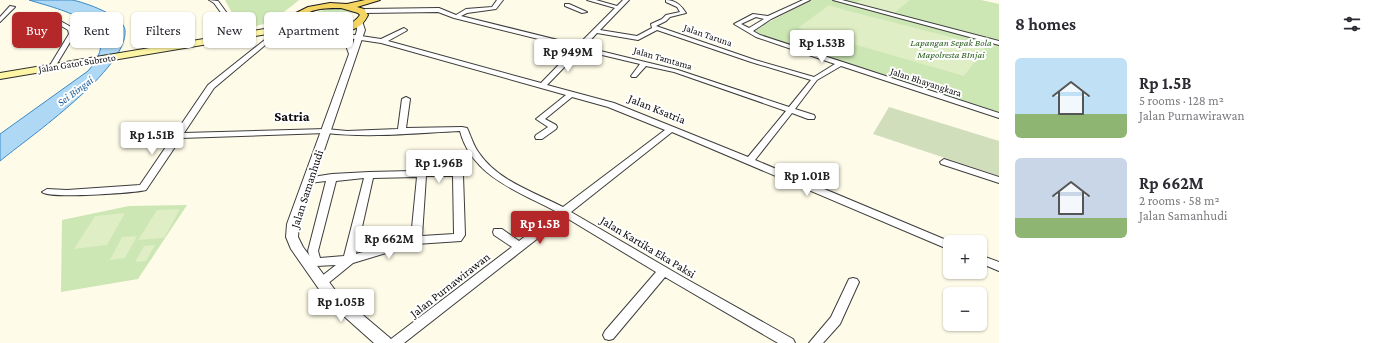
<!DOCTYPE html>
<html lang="en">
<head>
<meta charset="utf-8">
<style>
  :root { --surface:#fff; --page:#f7f7f7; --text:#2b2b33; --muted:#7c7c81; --accent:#b5282a }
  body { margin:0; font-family:"Crimson Pro",serif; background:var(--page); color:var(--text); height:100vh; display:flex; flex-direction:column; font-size:15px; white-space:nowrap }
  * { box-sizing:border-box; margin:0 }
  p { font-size:13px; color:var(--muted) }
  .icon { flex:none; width:22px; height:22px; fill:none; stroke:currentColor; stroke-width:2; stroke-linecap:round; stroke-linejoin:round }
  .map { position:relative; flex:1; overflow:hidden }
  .details { display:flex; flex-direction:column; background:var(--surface); width:380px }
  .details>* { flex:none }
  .guide { position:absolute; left:12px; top:12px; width:380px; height:36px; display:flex; gap:8px }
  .fabs { position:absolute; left:943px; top:235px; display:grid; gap:8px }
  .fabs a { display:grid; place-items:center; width:44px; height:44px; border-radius:6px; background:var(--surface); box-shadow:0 1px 3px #0004; font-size:20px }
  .price { position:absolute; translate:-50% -34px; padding:0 9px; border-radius:4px; background:#fff; color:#222; font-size:13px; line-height:26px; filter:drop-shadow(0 1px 2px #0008) }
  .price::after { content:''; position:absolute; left:50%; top:24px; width:12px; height:9px; margin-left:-6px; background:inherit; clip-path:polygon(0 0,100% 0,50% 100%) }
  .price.active { background:var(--accent); color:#fff }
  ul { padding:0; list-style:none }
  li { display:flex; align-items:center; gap:12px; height:100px; padding:0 16px }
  li span { display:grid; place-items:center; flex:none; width:112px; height:80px; border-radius:6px; color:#555 }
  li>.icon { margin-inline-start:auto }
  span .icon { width:48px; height:48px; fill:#fffc; stroke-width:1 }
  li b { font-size:17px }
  h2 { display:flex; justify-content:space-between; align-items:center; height:48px; padding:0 16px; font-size:17px }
  .tag { padding:0 14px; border-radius:6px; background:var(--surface); box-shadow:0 1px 3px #0004; font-size:14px; line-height:36px }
  .tag.active { background:var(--accent); color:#fff }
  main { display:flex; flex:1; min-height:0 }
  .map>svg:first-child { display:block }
</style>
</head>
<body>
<main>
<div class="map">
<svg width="999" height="343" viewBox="0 0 999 343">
  <rect width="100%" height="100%" fill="#fefbe8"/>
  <!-- green -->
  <g fill="#cce6b4">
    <path d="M225 0H299C285 11 263 32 243 25L238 15 232 13Z"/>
    <path d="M811 0H981L999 4V114L757 35 754 31 756 29Z"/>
    <path d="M327 9H342L351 13 352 19C342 29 313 35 302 22L306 15Z"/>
    <path d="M187 205 138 279 61 292 62 220 129 206Z"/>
  </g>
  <!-- cemetery -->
  <path fill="#d1debb" d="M889 107 999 141V176L873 134Z"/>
  <!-- pitch -->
  <g fill="#dfeec5">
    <path d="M861 0H910L893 14 855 4Z"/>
    <path d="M829 5 841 9 986 46 964 76 798 28Z"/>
    <path d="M180 209 164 238 138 240 157 210Z"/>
    <path d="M125 213 107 245 74 249 95 216Z"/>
    <path d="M137 236 125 258 110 260 122 237Z"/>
    <path d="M155 245 146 261 135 262 144 246Z"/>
  </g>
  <!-- water -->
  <path fill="#aed8f4" stroke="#388ac8" d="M29 0C43 0 59 0 72 0 84 2 124 16 125 30 129 68 28 138 0 161V134L88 71C129 24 61 10 29 0Z"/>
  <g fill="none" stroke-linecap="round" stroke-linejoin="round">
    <!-- minor casing -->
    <g stroke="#3d3d3d" stroke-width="2">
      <g id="minor">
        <path d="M209 0 218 1 243 35 242 36H238L214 3Z"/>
        <path d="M497 0H503L496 9 467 13 461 16 578 45 615 8 587 0H596L617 6 623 0H629L600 30 637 36 652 28 651 24 662 19 666 15 680 12 677 7 666 2V0C675 0 681 5 686 13L670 17 666 21 656 26 755 60 814 77 835 64 756 37 734 24 753 14 768 16 803 0H810L771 19 753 31 760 35 999 113V118L841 66 817 80 795 109 814 115 815 117 814 119H808L792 113 755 160 951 242 950 250 672 132 571 212 681 276 793 339 795 343H778L665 277 613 339 609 340 605 339 603 335 605 331 656 272 565 217 404 343H389L391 339 512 247 494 235 493 232 494 229H502L519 241 557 212C520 192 472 177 460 131 416 133 371 138 326 133L181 138 146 190C134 193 48 199 42 192L47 189 67 190 140 185 208 85 281 27 283 28V30L214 88 184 133 326 129 347 131 398 129 402 99 406 97 410 99 406 128 462 127 467 128C471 136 473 145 479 153 498 181 534 192 563 207L665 130 608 107 572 97 545 119 556 125 557 127 556 129 542 139H536L535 137 536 135 548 127 536 119 566 95 381 43 341 37 338 35 341 33 381 39 404 28 407 30 406 31 388 41 541 83 575 48 454 18 438 12 365 13 362 11 365 9 439 8 456 15 466 9 492 7ZM756 17 764 19 749 28 741 24ZM657 30 751 62 811 80 789 107 678 70 584 47 597 33 638 40ZM581 50 640 64 631 76 632 77H636L646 66 674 72 786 111 748 157 614 103 547 85Z"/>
        <path d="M833 0H842L999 41V45Z"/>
        <path d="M565 4H569L587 12 582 13 565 6Z"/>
        <path d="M10 6 15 7 0 22V17Z"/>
        <path d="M55 18 73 28 75 34 55 67 52 69 49 67 69 34 68 30 53 21V19Z"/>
        <path d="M944 159 999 177V183L941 164 940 162Z"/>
        <path d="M455 170 463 175 465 235 461 241 416 244 353 263 326 285 322 286 318 285 316 282 318 279 336 265 316 266 312 265 308 251 326 181 309 183 304 180 306 178 332 174 369 172ZM426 176H453L454 234 422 236ZM417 177 411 238 356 254 373 178ZM364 178 344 256 320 258 318 251 336 181Z"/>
        <path d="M980 255 999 262V271L980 263Z"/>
        <path d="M853 278 857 279 859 282 840 324 823 343H809L831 317 849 279Z"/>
      </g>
    </g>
    <!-- tertiary casing -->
    <g stroke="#3d3d3d" stroke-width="2">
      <path id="tertiary" d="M356 21H362L365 30 299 224 298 237 303 247 338 294 390 338 393 343H374L328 302 291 249 286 237 287 224 349 54 344 40 328 32 335 30 350 37 353 44 357 30Z"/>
    </g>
    <!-- secondary casing -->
    <g stroke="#2c2c2c" stroke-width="2">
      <path id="secondary" d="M294 24 298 27 297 29 0 79V73Z"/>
    </g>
    <!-- primary casing -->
    <g stroke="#1b1b1b" stroke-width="2">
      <path id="primary" d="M365 0H380L357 7 364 9 368 15C365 21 362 25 356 28 338 37 301 42 287 25L292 15 308 7 330 3 347 4ZM341 8 358 13 360 15C348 32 313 35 297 24 303 8 326 8 341 8Z"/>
    </g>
    <!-- minor -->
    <use href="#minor" fill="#fff" fill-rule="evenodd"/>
    <!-- tertiary -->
    <use href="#tertiary" fill="#fff" fill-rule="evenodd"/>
    <!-- secondary -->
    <use href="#secondary" fill="#fdf5a4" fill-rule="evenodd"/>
    <!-- primary -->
    <use href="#primary" fill="#f4d562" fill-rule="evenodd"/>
  </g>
  <g text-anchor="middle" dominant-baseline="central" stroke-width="4" stroke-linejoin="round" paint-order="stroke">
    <!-- far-street labels -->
    <g font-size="10" fill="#0a0a0a" stroke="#fff">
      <text transform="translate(708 35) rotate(19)">Jalan Taruna</text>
      <text transform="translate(663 58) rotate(16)">Jalan Tamtama</text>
      <text transform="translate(77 63) rotate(-9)">Jalan Gatot Subroto</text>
      <text transform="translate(926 82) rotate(18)">Jalan Bhayangkara</text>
    </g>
    <!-- far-park labels -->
    <g font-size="10" font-style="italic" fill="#295e1e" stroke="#fff">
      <text x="951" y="42">Lapangan Sepak Bola<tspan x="951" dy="12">Mapolresta BInjai</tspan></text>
    </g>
    <!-- far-water labels -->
    <g font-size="11" font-style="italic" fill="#195c96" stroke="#fff">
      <text transform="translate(75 91) rotate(-37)">Sei Bingai</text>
    </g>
    <!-- street labels -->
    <g font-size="12" fill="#0a0a0a" stroke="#fff">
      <text transform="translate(657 109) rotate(22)">Jalan Ksatria</text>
      <text transform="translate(307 189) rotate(-72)">Jalan Samanhudi</text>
      <text transform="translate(648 247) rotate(31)">Jalan Kartika Eka Paksi</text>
      <text transform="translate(450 285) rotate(-38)">Jalan Purnawirawan</text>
    </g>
    <!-- quarter labels -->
    <g font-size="14" font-weight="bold" fill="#0a0a0a" stroke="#fff">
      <text x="292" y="116">Satria</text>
    </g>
  </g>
</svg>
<div class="fabs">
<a>+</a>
<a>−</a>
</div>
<b class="price" style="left:822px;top:64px">Rp 1.53B</b>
<b class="price" style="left:568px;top:73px">Rp 949M</b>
<b class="price" style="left:152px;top:156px">Rp 1.51B</b>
<b class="price" style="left:439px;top:184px">Rp 1.96B</b>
<b class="price" style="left:807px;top:197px">Rp 1.01B</b>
<b class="price active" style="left:540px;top:245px">Rp 1.5B</b>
<b class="price" style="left:389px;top:260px">Rp 662M</b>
<b class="price" style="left:341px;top:323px">Rp 1.05B</b>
<div class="guide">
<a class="tag active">Buy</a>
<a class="tag">Rent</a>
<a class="tag">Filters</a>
<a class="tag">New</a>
<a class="tag">Apartment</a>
</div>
</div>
<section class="details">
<h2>8 homes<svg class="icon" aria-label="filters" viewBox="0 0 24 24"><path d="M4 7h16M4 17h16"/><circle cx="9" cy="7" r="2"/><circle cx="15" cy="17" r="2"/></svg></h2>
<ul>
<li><span style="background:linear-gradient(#bfe0f5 70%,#8fb573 0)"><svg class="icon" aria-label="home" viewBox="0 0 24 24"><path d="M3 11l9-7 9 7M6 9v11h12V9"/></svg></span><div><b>Rp 1.5B</b><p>5 rooms · 128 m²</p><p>Jalan Purnawirawan</p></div></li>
<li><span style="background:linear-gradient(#c9d6e8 75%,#8fb573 0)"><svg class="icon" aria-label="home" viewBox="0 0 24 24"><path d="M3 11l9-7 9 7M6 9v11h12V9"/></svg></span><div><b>Rp 662M</b><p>2 rooms · 58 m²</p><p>Jalan Samanhudi</p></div></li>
</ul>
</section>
</main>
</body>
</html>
